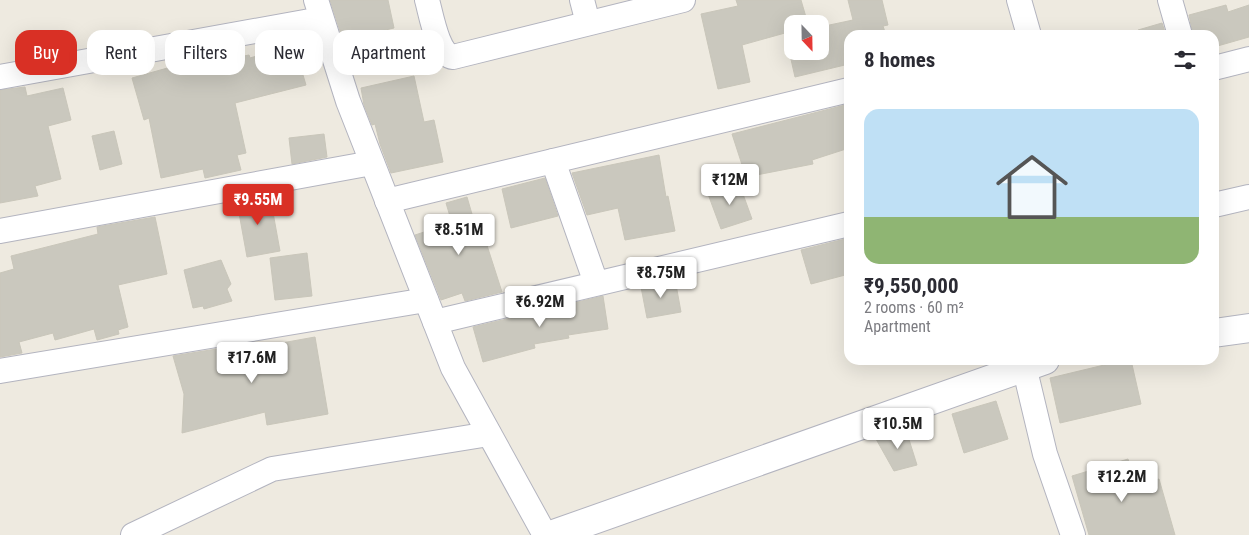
<!DOCTYPE html>
<html lang="en">
<head>
<meta charset="utf-8">
<style>
  :root { --surface:#fff; --page:#f2f2f3; --text:#2b2b33; --muted:#7c7c81; --accent:#d93025 }
  body { margin:0; font-family:"Roboto Condensed",sans-serif; background:var(--page); color:var(--text); height:100vh; display:flex; flex-direction:column; font-size:19px; white-space:nowrap }
  * { box-sizing:border-box; margin:0 }
  p { font-size:16px; color:var(--muted) }
  .icon { flex:none; width:28px; height:28px; fill:none; stroke:currentColor; stroke-width:2; stroke-linecap:round; stroke-linejoin:round }
  .map { position:relative; flex:1; overflow:hidden }
  .sheet { position:absolute; left:844px; top:30px; width:375px; height:335px; display:flex; flex-direction:column; background:var(--surface); border-radius:15px; box-shadow:0 5px 20px #0002 }
  .sheet>* { flex:none }
  .guide { position:absolute; left:15px; top:30px; width:475px; height:45px; display:flex; gap:10px }
  .needle { width:32px; rotate:158deg }
  .controls { position:absolute; left:784px; top:15px; display:grid; gap:10px }
  .controls a { display:grid; place-items:center; width:45px; height:45px; border-radius:10px; background:var(--surface); box-shadow:0 5px 20px #0002; font-size:25px }
  .price { position:absolute; translate:-50% -42px; padding:0 11px; border-radius:5px; background:#fff; color:#222; font-size:16px; line-height:32px; filter:drop-shadow(0 1px 2px #0008) }
  .price::after { content:''; position:absolute; left:50%; top:30px; width:15px; height:11px; margin-left:-8px; background:inherit; clip-path:polygon(0 0,100% 0,50% 100%) }
  .price.current { background:var(--accent); color:#fff }
  ul { padding:0; list-style:none }
  li { display:grid; align-content:center; gap:10px; height:265px; padding:0 20px }
  li span { display:grid; place-items:center; height:155px; border-radius:15px; color:#555 }
  li>.icon { margin-inline-start:auto }
  span .icon { width:90px; height:90px; fill:#fffc; stroke-width:1 }
  li b { font-size:21px }
  h2 { display:flex; justify-content:space-between; align-items:center; height:60px; padding:0 20px; font-size:21px }
  .tag { padding:0 18px; border-radius:15px; background:var(--surface); box-shadow:0 5px 20px #0002; font-size:18px; line-height:45px }
  .tag.current { background:var(--accent); color:#fff }
  .map>svg:first-child { display:block }
</style>
</head>
<body>
<div class="map">
<svg width="1249" height="535" viewBox="0 0 1249 535">
  <rect width="100%" height="100%" fill="#eeeae0"/>
  <!-- building -->
  <g fill="#cac8be" stroke="#c9c6ba">
    <path d="M330 0H388L394 28 343 40Z"/>
    <path d="M736 0H801L808 24H792V51H820V27L853 20 848 0H882L888 25 883 26 886 35H849V64L795 77 785 33 742 45 750 82 718 89 701 14 738 6Z"/>
    <path d="M1226 5 1228 12 1249 5V37L1214 47V35H1193L1189 15Z"/>
    <path d="M1162 23 1166 35H1139L1138 30Z"/>
    <path d="M294 45 306 85 235 103 246 153 237 155 241 170 205 178 203 169 161 178 149 118 144 120 132 78 210 56 212 62 249 55 250 58Z"/>
    <path d="M414 76 424 122 434 120 443 162 391 173 380 144 375 124 372 125 364 105 361 88Z"/>
    <path d="M25 87 27 96 63 88 71 120 48 126 61 179 35 186 38 196 0 203V90Z"/>
    <path d="M849 104V148L812 160 813 164 746 177 732 134Z"/>
    <path d="M114 131 122 164 100 170 92 136Z"/>
    <path d="M324 134 327 157 292 164 289 138Z"/>
    <path d="M659 155 666 197 668 196 675 231 625 240 618 208 587 215 572 173Z"/>
    <path d="M545 178 558 216 511 228 502 189Z"/>
    <path d="M739 183 752 219 721 229 708 194Z"/>
    <path d="M270 196 280 251 247 257 237 202Z"/>
    <path d="M467 197 479 238 484 236 502 292 465 301 462 293 441 300 415 235 452 223 446 203Z"/>
    <path d="M155 217 167 274 118 285 128 327 118 330 119 334 97 340 94 329 55 340 53 333 19 342 22 353 0 357V273L14 269 11 256 98 234 97 227Z"/>
    <path d="M849 238V274L811 284 801 250Z"/>
    <path d="M307 253 312 296 275 300 270 258Z"/>
    <path d="M221 260 231 284 227 289 232 301 204 309 203 306 193 308 184 270Z"/>
    <path d="M675 279 681 312 647 318 641 287Z"/>
    <path d="M603 296 608 329 568 335 569 338 534 344 535 348 483 362 473 327Z"/>
    <path d="M315 337 328 414 267 425 265 412 182 433 184 394 173 356 235 346 237 351Z"/>
    <path d="M1125 360H1131L1141 404 1060 423 1050 378Z"/>
    <path d="M996 401 1008 439 964 453 952 414Z"/>
    <path d="M906 430 917 465 894 471 876 439Z"/>
    <path d="M1128 459 1136 486 1159 479 1175 535H1089L1072 476Z"/>
  </g>
  <g fill="none" stroke-linecap="round" stroke-linejoin="round">
    <!-- street casing -->
    <g stroke="#b3b4bf" stroke-width="26">
      <g id="street">
        <path d="M316 0 348 101 453 368 545 535"/>
        <path d="M427 0C431 14 438 56 453 57L683 0"/>
        <path d="M582 0 588 23"/>
        <path d="M1019 0 1029 35"/>
        <path d="M1170 0 1180 35"/>
        <path d="M1214 68 1249 59"/>
        <path d="M0 77 321 19"/>
        <path d="M553 161 596 283"/>
        <path d="M387 201 849 90"/>
        <path d="M1214 205 1249 197"/>
        <path d="M0 231 372 163"/>
        <path d="M435 322 849 224"/>
        <path d="M1024 366 1045 454 1073 535"/>
        <path d="M0 371 426 300"/>
        <path d="M133 535 272 469 489 434"/>
      </g>
    </g>
    <!-- secondary casing -->
    <g stroke="#b3b4bf" stroke-width="30">
      <g id="secondary">
        <path d="M1214 333 1249 328"/>
        <path d="M551 535 1045 360"/>
      </g>
    </g>
    <!-- street -->
    <use href="#street" stroke="#fff" stroke-width="24"/>
    <!-- secondary -->
    <use href="#secondary" stroke="#fff" stroke-width="28"/>
  </g>
</svg>
<div class="controls">
<a><svg class="needle" viewBox="-14 -14 28 28"><path d="M0-13l5 13h-10z" fill="#e53935"/><path d="M0 13l5-13h-10z" fill="#7c7c81"/></svg></a>
</div>
<b class="price" style="left:730px;top:206px">₹12M</b>
<b class="price current" style="left:258px;top:226px">₹9.55M</b>
<b class="price" style="left:459px;top:256px">₹8.51M</b>
<b class="price" style="left:661px;top:299px">₹8.75M</b>
<b class="price" style="left:540px;top:328px">₹6.92M</b>
<b class="price" style="left:252px;top:384px">₹17.6M</b>
<b class="price" style="left:898px;top:450px">₹10.5M</b>
<b class="price" style="left:1122px;top:503px">₹12.2M</b>
<div class="guide">
<a class="tag current">Buy</a>
<a class="tag">Rent</a>
<a class="tag">Filters</a>
<a class="tag">New</a>
<a class="tag">Apartment</a>
</div>
<section class="sheet">
<h2>8 homes<svg class="icon" aria-label="filters" viewBox="0 0 24 24"><path d="M4 7h16M4 17h16"/><circle cx="9" cy="7" r="2"/><circle cx="15" cy="17" r="2"/></svg></h2>
<ul>
<li><span style="background:linear-gradient(#bfe0f5 70%,#8fb573 0)"><svg class="icon" aria-label="home" viewBox="0 0 24 24"><path d="M3 11l9-7 9 7M6 9v11h12V9"/></svg></span><div><b>₹9,550,000</b><p>2 rooms · 60 m²</p><p>Apartment</p></div></li>
</ul>
</section>
</div>
</body>
</html>
